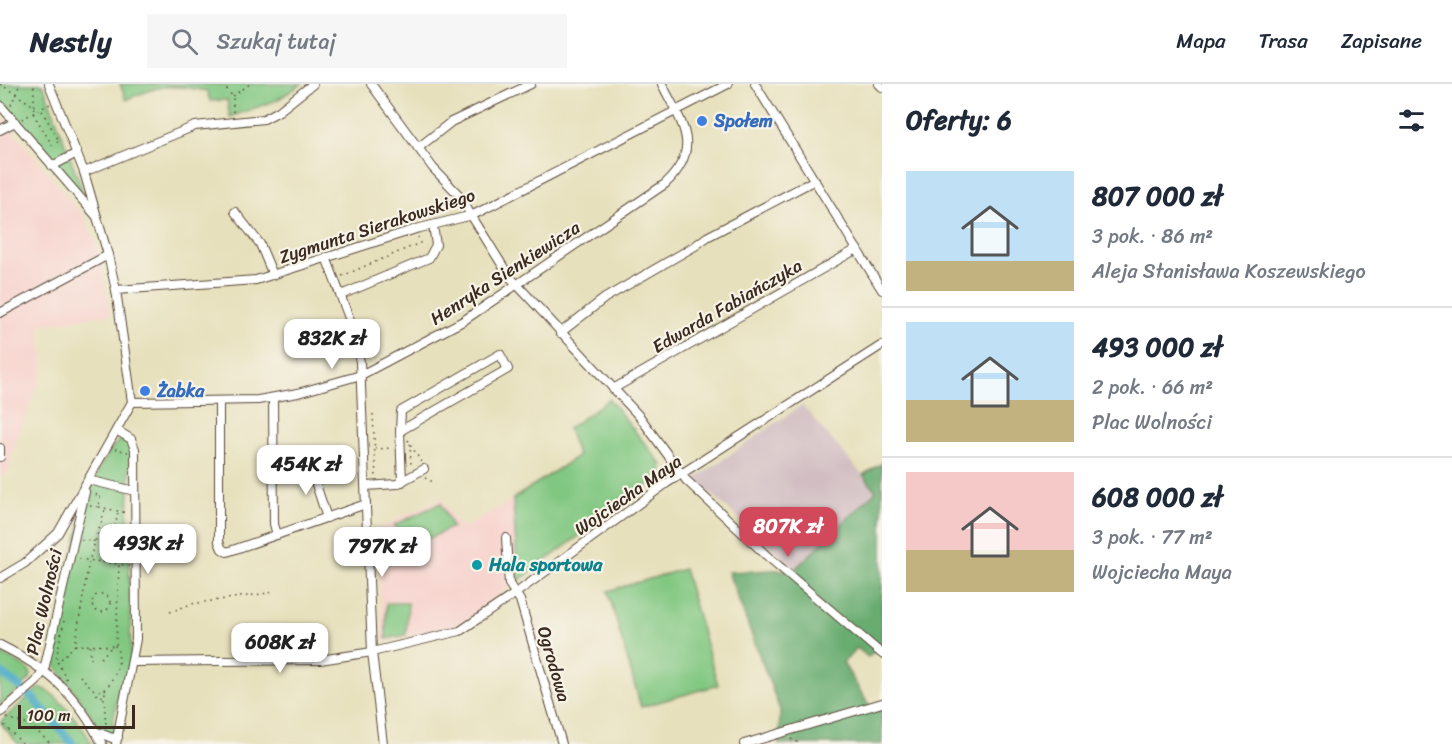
<!DOCTYPE html>
<html lang="pl">
<head>
<meta charset="utf-8">
<style>
  :root { --surface:#fff; --page:#f6f6f7; --text:#1f2937; --muted:#747a83; --line:#e0e1e3; --accent:#d1495b }
  body { margin:0; font-family:Sriracha,sans-serif; background:var(--page); color:var(--text); height:100vh; display:flex; flex-direction:column; font-size:22px; white-space:nowrap }
  * { box-sizing:border-box; margin:0 }
  p { font-size:20px; color:var(--muted) }
  .icon { flex:none; width:33px; height:33px; fill:none; stroke:currentColor; stroke-width:2; stroke-linecap:round; stroke-linejoin:round }
  .map { position:relative; flex:1; overflow:hidden }
  .details { display:flex; flex-direction:column; background:var(--surface); width:570px }
  .details>* { flex:none }
  .scale { position:absolute; left:18px; bottom:15px; width:117px; box-sizing:border-box; padding-left:6px; border:3px solid #3b2a1e; border-top:0; font-size:16px; line-height:21px; white-space:nowrap; color:#3b2a1e; -webkit-text-stroke:4px #f7f3e8; paint-order:stroke }
  .price { position:absolute; translate:-50% -51px; padding:0 14px; border-radius:12px; background:#fff; color:#222; font-size:20px; line-height:39px; filter:drop-shadow(0 2px 3px #0008) }
  .price::after { content:''; position:absolute; left:50%; top:36px; width:18px; height:14px; margin-left:-9px; background:inherit; clip-path:polygon(0 0,100% 0,50% 100%) }
  .price.on { background:var(--accent); color:#fff }
  ul { padding:0; list-style:none }
  li { display:flex; align-items:center; gap:18px; height:150px; padding:0 24px }
  li+li { border-top:2px solid var(--line) }
  li span { display:grid; place-items:center; flex:none; width:168px; height:120px; border-radius:0px; color:#555 }
  li>.icon { margin-inline-start:auto }
  span .icon { width:72px; height:72px; fill:#fffc; stroke-width:1 }
  li b { font-size:26px }
  h2 { display:flex; justify-content:space-between; align-items:center; height:72px; padding:0 24px; font-size:26px }
  header { display:flex; align-items:center; gap:36px; box-sizing:border-box; height:84px; padding:0 30px; background:var(--surface); border-bottom:2px solid var(--line) }
  header strong { font-size:28px }
  nav { display:flex; gap:33px; margin-inline-start:auto; font-size:21px }
  .search { width:420px; height:54px; background:var(--page); display:flex; align-items:center; gap:15px; box-sizing:border-box; padding:0 21px; border-radius:0px; color:var(--muted); font-size:22px }
  main { display:flex; flex:1; min-height:0 }
  .map>svg:first-child { display:block }
</style>
</head>
<body>
<header>
<strong>Nestly</strong>
<div class="search"><svg class="icon" aria-label="search" viewBox="0 0 24 24"><circle cx="10" cy="10" r="6"/><path d="M15 15l6 6"/></svg>Szukaj tutaj</div>
<nav><a>Mapa</a><a>Trasa</a><a>Zapisane</a></nav>
</header>
<main>
<div class="map">
<svg width="882" height="660" viewBox="0 0 882 660">
  <rect width="100%" height="100%" fill="#f7f3e8"/>
  <filter id="ink" filterUnits="userSpaceOnUse"><feTurbulence type="fractalNoise" baseFrequency=".0167" numOctaves="2"/><feDisplacementMap in="SourceGraphic" scale="12" xChannelSelector="R" yChannelSelector="G"/><feConvolveMatrix kernelMatrix="1 2 1 2 8 2 1 2 1" color-interpolation-filters="sRGB"/></filter>
  <filter id="wash" filterUnits="userSpaceOnUse"><feTurbulence type="fractalNoise" baseFrequency=".008" numOctaves="4" result="noise"/><feDisplacementMap in="SourceGraphic" scale="24" xChannelSelector="R" yChannelSelector="G"/><feGaussianBlur stdDeviation="1.35" result="paint"/><feColorMatrix in="noise" values="0 0 0 0 0 0 0 0 0 0 0 0 0 0 0 0 0 1.4 0 .05"/><feComposite in="paint" operator="in"/></filter>
  <g filter="url(#wash)">
    <rect width="100%" height="100%" fill="#e7e0bc"/>
    <!-- built -->
    <g fill="#f7d0cb">
      <path d="M0 31 84 133 98 164 110 230 39 241 43 274 42 290 15 360 9 387 0 394Z"/>
      <path d="M441 414 462 445 513 415 518 497 462 539 383 558 376 446Z"/>
    </g>
    <!-- industrial -->
    <path fill="#d2bec2" d="M802 321 876 407 795 485 695 395Z"/>
    <!-- green -->
    <g fill="#81c781" stroke="#5e7850" stroke-width="1.5">
      <path d="M0 0H43L87 119 0 16Z"/>
      <path d="M120 0H302L277 16 230 33 227 16 210 17 207 7C169 0 162 0 126 16Z"/>
      <path d="M609 315 662 381 660 392 518 497 513 415 578 372 568 345Z"/>
      <path d="M122 355 131 362 128 432 131 574 126 599H121L112 641 119 642 112 650H107L101 645 54 579V571C63 525 83 379 122 355Z"/>
      <path d="M441 419 452 443 405 467 394 441Z"/>
      <path d="M684 485 718 601 641 623 608 507Z"/>
      <path d="M386 519H408L406 551 386 555Z"/>
      <path d="M0 569 27 584 31 590 30 595 0 622Z"/>
      <path d="M39 604C53 603 85 646 92 660H18L0 638Z"/>
    </g>
    <!-- forest -->
    <path fill="#68ac6f" stroke="#526b46" stroke-width="1.5" d="M882 379V560L868 573 857 564 843 579 873 628 882 626V660H779L780 626 728 488 795 485 876 407 863 391Z"/>
    <g fill="none" stroke-linecap="round" stroke-linejoin="round">
      <!-- canal -->
      <path stroke="#47aac6" stroke-width="8" d="M0 588 32 613 73 660"/>
    </g>
  </g>
  <g filter="url(#ink)">
    <g fill="none" stroke-linecap="round" stroke-linejoin="round">
      <!-- minor casing -->
      <g stroke="#554536" stroke-width="10">
        <g id="minor">
          <path d="M371 0 433 84 458 110 509 192 640 333 686 396 766 471 882 570"/>
          <path d="M755 0 882 206"/>
          <path d="M879 0 882 3"/>
          <path d="M0 21 97 133"/>
          <path d="M0 46 15 38"/>
          <path d="M418 64 451 38 531 0"/>
          <path d="M52 82 77 69"/>
          <path d="M84 88 195 42 264 35 279 27 313 0"/>
          <path d="M235 128 260 160 273 191"/>
          <path d="M326 173 352 242 360 278 372 568 383 660"/>
          <path d="M116 206 256 196 416 145 473 131 728 0"/>
          <path d="M341 211 429 174 436 161 433 141"/>
          <path d="M0 229 108 171"/>
          <path d="M560 249 605 214 695 162 707 153 815 96"/>
          <path d="M613 305 857 165"/>
          <path d="M273 314 274 440 277 451"/>
          <path d="M132 318 258 316 298 309 361 291 463 237 665 100C704 63 681 39 662 0"/>
          <path d="M219 319V458L222 465 227 468 366 420"/>
          <path d="M400 347 401 327 500 270 508 285 400 347 402 398"/>
          <path d="M0 364V373"/>
          <path d="M310 382 327 434"/>
          <path d="M88 396 135 407"/>
          <path d="M366 402 397 400 424 385"/>
          <path d="M506 454 509 500 520 516 562 660"/>
          <path d="M0 494 25 479 58 449 132 318 116 206 108 171 84 88 49 0"/>
          <path d="M0 561C49 585 77 611 102 660"/>
          <path d="M134 578 320 576 372 568 460 547 516 509 667 399 882 261"/>
          <path d="M0 629 36 598 44 586 85 408"/>
          <path d="M97 648 112 654 118 653"/>
          <path d="M116 660 136 555 135 365 131 355 118 347"/>
          <path d="M744 660 882 619"/>
        </g>
      </g>
      <!-- path -->
      <g stroke="#554536" stroke-width="1.5" stroke-dasharray="1.5 4.5" stroke-linecap="butt">
        <path d="M0 0 34 22 33 29 52 61 59 57 41 25"/>
        <path d="M223 0 233 13V29"/>
        <path d="M233 12 250 0"/>
        <path d="M11 21 20 0"/>
        <path d="M34 22V0"/>
        <path d="M22 35 50 20"/>
        <path d="M342 192 420 159 418 153"/>
        <path d="M373 330 376 395"/>
        <path d="M408 356 421 378"/>
        <path d="M410 360 411 382"/>
        <path d="M115 365 128 368"/>
        <path d="M375 365 392 364"/>
        <path d="M425 394 433 398"/>
        <path d="M90 422 99 423 100 411 92 410"/>
        <path d="M99 423 127 429"/>
        <path d="M81 456 112 459 118 428"/>
        <path d="M79 475 119 480 112 459 129 461"/>
        <circle cx="101" cy="519" r="9"/>
        <path d="M170 528 191 520 275 508"/>
        <path d="M64 537 56 575 68 598"/>
        <path d="M75 561 116 562 119 480 129 482"/>
        <path d="M90 562 91 575"/>
        <path d="M101 574 109 565 116 562C123 579 115 591 106 605L96 608 97 611 104 613 106 605"/>
        <path d="M57 579 75 561 89 477 105 426"/>
        <path d="M80 592 95 607"/>
        <path d="M104 614 106 642"/>
        <path d="M7 634 30 641 51 660"/>
        <path d="M0 637 23 660"/>
        <path d="M791 655 801 660"/>
      </g>
      <!-- minor -->
      <use href="#minor" stroke="#fff" stroke-width="8"/>
    </g>
  </g>
  <!-- markers -->
  <g fill="#3f7fe0" stroke="#f7f3e8" stroke-width="2">
    <circle cx="702" cy="37" r="6"/>
    <circle cx="145" cy="307" r="6"/>
  </g>
  <circle fill="#0f9aa8" stroke="#f7f3e8" stroke-width="2" cx="477" cy="481" r="6"/>
  <g text-anchor="middle" dominant-baseline="central" stroke-width="4.5" stroke-linejoin="round" paint-order="stroke">
    <!-- shop labels -->
    <g font-size="18" font-weight="bold" fill="#366cbe" stroke="#f7f3e8" text-anchor="start">
      <text x="714" y="37">Społem</text>
      <text x="157" y="307">Żabka</text>
    </g>
    <!-- street labels -->
    <g font-size="18" fill="#3b2a1e" stroke="#f7f3e8">
      <text transform="translate(377 142) rotate(-18)">Zygmunta Sierakowskiego</text>
      <text transform="translate(505 189) rotate(-33)">Henryka Sienkiewicza</text>
      <text transform="translate(727 222) rotate(-30)">Edwarda Fabiańczyka</text>
      <text transform="translate(628 411) rotate(-35)">Wojciecha Maya</text>
      <text transform="translate(44 518) rotate(-77)">Plac Wolności</text>
      <text transform="translate(554 580) rotate(74)">Ogrodowa</text>
    </g>
    <!-- culture labels -->
    <g font-size="18" font-weight="bold" fill="#0d838f" stroke="#f7f3e8" text-anchor="start">
      <text x="489" y="481">Hala sportowa</text>
    </g>
  </g>
</svg>
<div class="scale">100 m</div>
<b class="price" style="left:332px;top:286px">832K zł</b>
<b class="price" style="left:306px;top:412px">454K zł</b>
<b class="price on" style="left:788px;top:474px">807K zł</b>
<b class="price" style="left:148px;top:491px">493K zł</b>
<b class="price" style="left:382px;top:494px">797K zł</b>
<b class="price" style="left:280px;top:590px">608K zł</b>
</div>
<section class="details">
<h2>Oferty: 6<svg class="icon" aria-label="filters" viewBox="0 0 24 24"><path d="M4 7h16M4 17h16"/><circle cx="9" cy="7" r="2"/><circle cx="15" cy="17" r="2"/></svg></h2>
<ul>
<li><span style="background:linear-gradient(#bfe0f5 75%,#c2b280 0)"><svg class="icon" aria-label="home" viewBox="0 0 24 24"><path d="M3 11l9-7 9 7M6 9v11h12V9"/></svg></span><div><b>807 000 zł</b><p>3 pok. · 86 m²</p><p>Aleja Stanisława Koszewskiego</p></div></li>
<li><span style="background:linear-gradient(#bfe0f5 65%,#c2b280 0)"><svg class="icon" aria-label="home" viewBox="0 0 24 24"><path d="M3 11l9-7 9 7M6 9v11h12V9"/></svg></span><div><b>493 000 zł</b><p>2 pok. · 66 m²</p><p>Plac Wolności</p></div></li>
<li><span style="background:linear-gradient(#f6c9c9 65%,#c2b280 0)"><svg class="icon" aria-label="home" viewBox="0 0 24 24"><path d="M3 11l9-7 9 7M6 9v11h12V9"/></svg></span><div><b>608 000 zł</b><p>3 pok. · 77 m²</p><p>Wojciecha Maya</p></div></li>
</ul>
</section>
</main>
</body>
</html>
